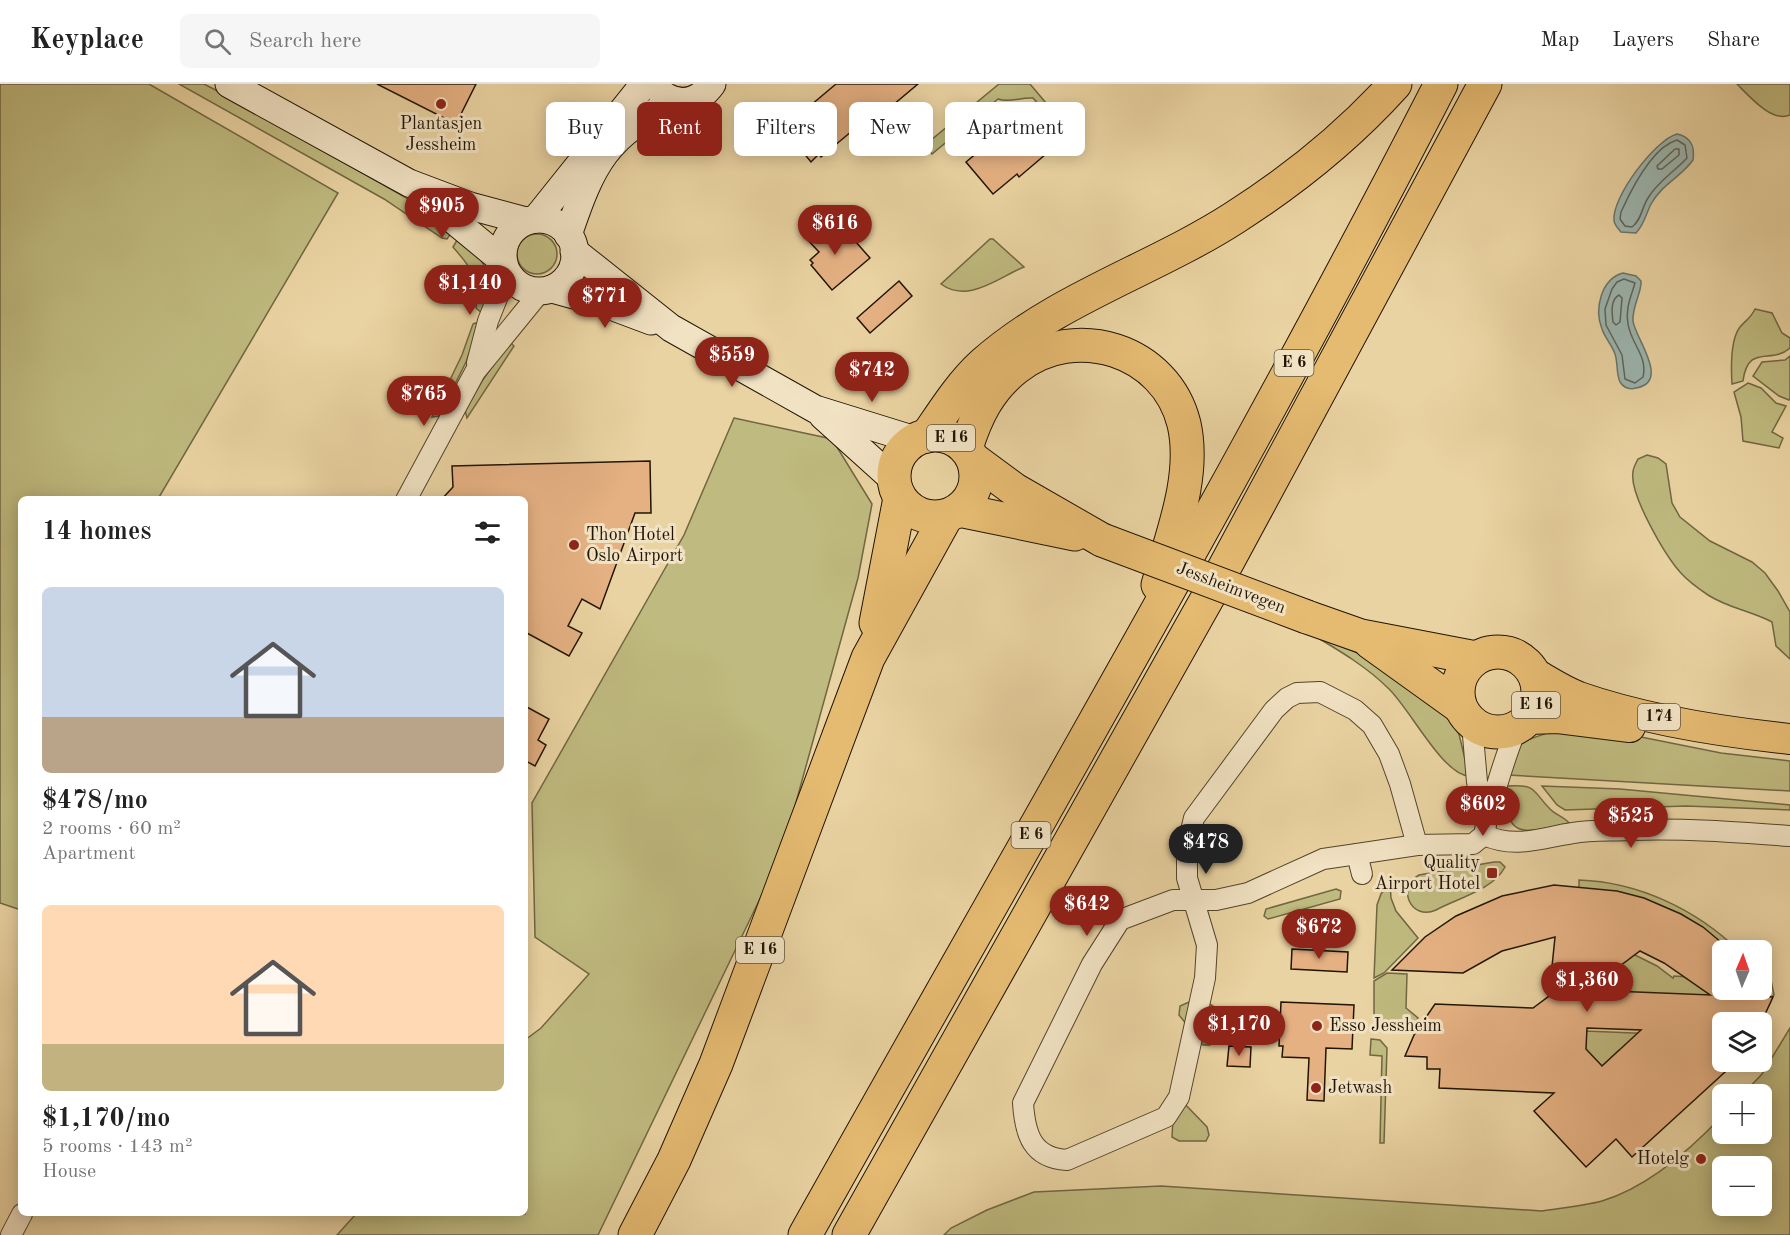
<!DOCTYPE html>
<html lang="en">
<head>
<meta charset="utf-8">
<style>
  :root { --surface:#fff; --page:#f6f6f6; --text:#222; --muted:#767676; --line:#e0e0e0; --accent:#8f2418 }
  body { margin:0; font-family:"Old Standard TT",serif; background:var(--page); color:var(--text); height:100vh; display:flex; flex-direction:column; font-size:22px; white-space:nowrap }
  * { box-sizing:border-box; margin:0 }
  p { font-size:20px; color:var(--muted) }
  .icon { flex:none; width:33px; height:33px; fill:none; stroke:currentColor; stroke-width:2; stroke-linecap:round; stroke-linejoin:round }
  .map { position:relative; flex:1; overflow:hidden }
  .drawer { position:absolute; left:18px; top:412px; width:510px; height:720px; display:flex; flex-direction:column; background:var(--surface); border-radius:9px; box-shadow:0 3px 15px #0003 }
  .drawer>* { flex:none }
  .top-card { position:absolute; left:546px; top:18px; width:570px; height:54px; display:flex; gap:12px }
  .needle { width:39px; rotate:2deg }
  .controls { position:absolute; left:1712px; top:856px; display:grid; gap:12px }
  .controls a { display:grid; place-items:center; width:60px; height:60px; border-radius:9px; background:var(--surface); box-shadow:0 3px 15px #0003; font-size:30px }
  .price { position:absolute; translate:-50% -51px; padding:0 14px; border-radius:21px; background:var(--accent); color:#fff; font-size:20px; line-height:39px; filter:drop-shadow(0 2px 3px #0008) }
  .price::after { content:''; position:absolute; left:50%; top:36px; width:18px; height:14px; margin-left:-9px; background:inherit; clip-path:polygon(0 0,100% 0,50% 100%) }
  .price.on { background:#222; color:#fff }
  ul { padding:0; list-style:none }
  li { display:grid; align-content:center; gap:12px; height:318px; padding:0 24px }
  li span { display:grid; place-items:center; height:186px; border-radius:9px; color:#555 }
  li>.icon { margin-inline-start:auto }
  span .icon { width:108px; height:108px; fill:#fffc; stroke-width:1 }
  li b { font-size:26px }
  h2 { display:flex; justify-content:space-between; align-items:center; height:72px; padding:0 24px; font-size:26px }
  .chip { padding:0 21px; border-radius:9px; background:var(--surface); box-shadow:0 3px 15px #0003; font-size:21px; line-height:54px }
  .chip.on { background:var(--accent); color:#fff }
  header { display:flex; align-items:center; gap:36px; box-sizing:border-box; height:84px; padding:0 30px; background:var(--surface); border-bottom:2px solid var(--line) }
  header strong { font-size:28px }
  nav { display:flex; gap:33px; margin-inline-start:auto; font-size:21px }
  .search { width:420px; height:54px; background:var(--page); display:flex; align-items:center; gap:15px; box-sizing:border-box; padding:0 21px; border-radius:9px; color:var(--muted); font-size:22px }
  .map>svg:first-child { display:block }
</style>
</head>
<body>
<header>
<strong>Keyplace</strong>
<div class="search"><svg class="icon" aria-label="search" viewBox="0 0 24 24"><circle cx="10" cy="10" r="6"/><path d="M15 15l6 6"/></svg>Search here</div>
<nav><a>Map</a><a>Layers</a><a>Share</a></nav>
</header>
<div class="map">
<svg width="1790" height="1151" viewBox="0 0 1790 1151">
  <rect width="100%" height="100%" fill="#ead3a2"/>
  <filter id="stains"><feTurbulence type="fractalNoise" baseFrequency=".00333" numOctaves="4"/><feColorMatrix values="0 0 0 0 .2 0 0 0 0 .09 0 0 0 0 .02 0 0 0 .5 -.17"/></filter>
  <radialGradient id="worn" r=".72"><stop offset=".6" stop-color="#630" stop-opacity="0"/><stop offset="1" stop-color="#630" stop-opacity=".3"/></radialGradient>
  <!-- green -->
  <g fill="#bfba7f" stroke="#706742" stroke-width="1.5" fill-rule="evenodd">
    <path d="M0 0H149L338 109 158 415 21 416V826L0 819Z"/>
    <path d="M179 0H204L237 17 417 120 452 148 447 155 442 154 384 115Z"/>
    <path d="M999 0H1030L1073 51 1069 55 1033 14C1021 13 1010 19 998 15L932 70 917 53 921 46 931 56Z"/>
    <path d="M1737 0H1790V31C1772 39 1749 12 1737 0Z"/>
    <circle cx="537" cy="170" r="20"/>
    <path d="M460 151C485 178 497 192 483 230L476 224C480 193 472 185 453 163Z"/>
    <path d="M990 155H993L1024 183C999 193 968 220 941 200Z"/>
    <path d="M1755 225 1772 229 1782 249 1790 254V264C1771 281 1748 259 1743 297L1732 300C1731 284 1730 256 1740 243 1746 236 1751 234 1755 225Z"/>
    <path d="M475 239 479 241 466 278 439 332 432 333 462 271 473 240Z"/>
    <path d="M510 258 514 262 467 334 465 326 482 297Z"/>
    <path d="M1790 272V314L1789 316 1779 312 1753 292 1762 278 1785 276Z"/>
    <path d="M1748 299 1761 304 1776 319 1786 322 1772 348 1783 354 1779 364 1743 357 1741 333 1734 308Z"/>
    <path d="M734 334 832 355 872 420 858 494 782 769 598 1151H337L356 1130H525V956L541 944 589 890 535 853 532 719 684 451Z"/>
    <path d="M1647 371 1658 374 1666 380 1672 419 1680 433 1710 457 1752 478 1765 489 1778 507 1790 528V575L1776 562 1772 538C1751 527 1728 524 1708 511 1699 505 1687 496 1680 488 1665 471 1629 410 1633 388 1633 384 1636 379 1638 375Z"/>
    <path d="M1313 551 1380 578 1450 635 1459 650 1469 692C1443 691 1410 625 1389 605 1367 583 1340 567 1313 551Z"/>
    <path d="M1550 648 1636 652 1721 669 1790 677V707L1508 691 1521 658Z"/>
    <path d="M1507 702C1538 700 1532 707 1550 725 1556 731 1564 733 1569 739 1526 749 1503 758 1507 702Z"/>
    <path d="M1542 702 1620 705 1790 721V726L1686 722 1565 726 1557 721Z"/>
    <path d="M1494 778H1500L1505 783C1493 806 1458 814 1436 826 1411 837 1396 804 1419 791Z"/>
    <path d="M1579 796C1639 798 1697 826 1739 867H1722L1579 804Z"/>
    <path d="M1390 799 1391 814 1396 827 1418 854 1384 889 1374 894 1377 821 1381 810Z"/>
    <path d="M1336 805 1341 807 1340 815 1268 835 1264 832 1266 825Z"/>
    <path d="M1631 869 1657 882 1673 894 1674 892 1722 895V906H1761V894L1766 899 1771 896 1774 911 1769 916 1558 907Z"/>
    <path d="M1387 889 1407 890 1406 924 1418 934 1412 943 1387 940 1374 932V897Z"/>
    <path d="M1189 918 1208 919 1213 922V957L1210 961H1203L1179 931 1180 922Z"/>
    <path d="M1790 944V1151H944L951 1144 987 1126 1034 1108 1161 1102 1542 1127C1562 1124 1583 1122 1602 1117 1648 1103 1690 1066 1722 1032V1050H1761V1011H1742L1762 990ZM1722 1083H1761V1122H1722Z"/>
    <path d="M1585 947 1657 950 1656 969 1619 966 1602 982 1584 965Z"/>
    <path d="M1371 955 1380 956 1387 964 1384 1059H1380L1382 972 1370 971Z"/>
    <path d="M1180 1015 1207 1043 1209 1051 1206 1057H1179L1172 1053 1174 1018Z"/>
  </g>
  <!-- water -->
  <g fill="#9cb6b0" stroke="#6a756b" stroke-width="1.5">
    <path d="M1677 50C1691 53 1695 62 1693 76 1681 93 1662 100 1651 120 1646 130 1644 141 1636 149L1621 148C1618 144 1614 141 1614 136 1612 113 1655 56 1677 50Z"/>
    <path d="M1623 189 1636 192 1641 197C1642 208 1632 222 1633 237 1635 254 1671 298 1636 304 1629 306 1624 304 1620 298 1616 289 1618 279 1615 270 1612 261 1605 254 1602 245 1594 225 1601 195 1623 189Z"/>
  </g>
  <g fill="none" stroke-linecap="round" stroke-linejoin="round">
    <!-- shore -->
    <g stroke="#5e655a" stroke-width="1.5">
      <path d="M1677 56 1685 61 1687 74C1674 88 1658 97 1648 114 1642 123 1641 137 1632 143L1625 142 1620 135 1621 128C1631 106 1652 63 1677 56Z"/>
      <path d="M1675 65H1679V71L1662 85H1658L1657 82Z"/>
      <path d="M1624 195 1635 199C1631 213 1625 225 1628 240 1631 260 1648 272 1643 293L1635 299 1625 295 1622 271 1606 241 1605 225 1612 205 1617 198Z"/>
      <path d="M1619 211 1622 214 1620 238 1616 241 1613 238C1612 229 1610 216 1619 211Z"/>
    </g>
  </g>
  <!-- building -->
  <g fill="#e5b183" stroke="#201404" stroke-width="1.5" fill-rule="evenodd">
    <path d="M377 0H476L456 40Z"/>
    <path d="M836 0H918L887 26 883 21 821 73 819 70 811 78 789 51 798 44 792 37Z"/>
    <path d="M1028 22 1059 59 1019 93 1017 90 993 110 966 78 990 58 988 55Z"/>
    <path d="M819 138 837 158 848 149 870 174 832 206 811 181 813 179 810 176 819 168 804 152Z"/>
    <path d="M899 197 912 212 870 249 857 234Z"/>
    <path d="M650 377 651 429H635L600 525 582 515 568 542 582 549 569 572 525 548V416H441L453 403 452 382Z"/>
    <path d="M525 622 549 635 538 656 546 661 535 682 526 677 525 680Z"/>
    <path d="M1554 801 1617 807 1644 814 1681 830 1703 843 1722 859V911L1773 913 1761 939H1722V978H1736L1632 1073 1616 1055 1586 1083 1534 1027 1554 1009 1439 1004 1440 985H1427V973L1405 972 1414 951 1435 920 1533 924 1549 912 1555 853 1502 867 1463 889 1392 886 1425 853 1456 832 1502 812ZM1640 867 1664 879 1710 911 1588 906ZM1587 944 1641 946 1602 982 1586 965Z"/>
    <path d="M1292 865 1348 868 1347 888 1291 885Z"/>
    <path d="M1281 918 1354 921 1352 965 1326 964 1324 1017 1307 1016 1309 974 1282 973 1283 962H1279Z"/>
    <path d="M1229 962 1251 963 1250 983 1227 982Z"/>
  </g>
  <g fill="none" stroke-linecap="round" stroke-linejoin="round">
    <!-- street casing -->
    <g stroke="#52442c" stroke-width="22">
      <g id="street">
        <path d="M477 279 488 237 507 189"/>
        <path d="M406 416 475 288 541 207"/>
        <path d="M1472 640 1477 698 1486 735C1497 704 1504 673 1517 644"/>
        <path d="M1484 751C1516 765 1540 754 1573 749 1591 746 1610 747 1629 746 1682 744 1736 748 1790 752"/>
        <path d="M1357 770 1323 775 1248 809 1216 816H1173L1120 836 1092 880 1023 1019C1025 1050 1032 1074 1067 1076L1166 1033 1179 1013 1205 894 1207 861 1187 794V764L1194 734 1274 626 1287 614 1297 609 1320 608 1355 626 1372 641 1389 670 1400 700 1417 761"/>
        <path d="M1362 790 1357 770 1417 761 1473 760 1484 751 1486 741"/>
        <path d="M11 1151 22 1130"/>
      </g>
    </g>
    <!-- secondary casing -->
    <g stroke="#201404" stroke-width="29">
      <g id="secondary">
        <path d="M229 0 409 99 470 122 526 137"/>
        <path d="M662 10C680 23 699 18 712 0"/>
        <path d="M428 115 503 177"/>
        <path d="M536 135 644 0"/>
        <circle cx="539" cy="171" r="36"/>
        <path d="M568 151C592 80 606 49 678 17"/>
        <path d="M574 167 671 244 815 325 915 356"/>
        <path d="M552 205 603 219 651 237"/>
        <path d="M823 332 894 396"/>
      </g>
    </g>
    <!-- primary casing -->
    <g stroke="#201404" stroke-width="32">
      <g id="primary">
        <path d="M1534 589C1548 597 1563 607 1579 613 1642 635 1723 648 1790 655"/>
        <path d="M1528 635 1558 634 1630 643"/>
      </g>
    </g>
    <!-- highway casing -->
    <g stroke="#201404" stroke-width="35">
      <g id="highway">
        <circle cx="935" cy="392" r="41"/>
        <path d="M927 352C944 327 961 300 983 280 1056 215 1153 186 1234 134 1292 97 1349 51 1395 0"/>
        <path d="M966 364C976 332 989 305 1016 284 1075 237 1166 266 1184 340 1196 392 1172 451 1158 501"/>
        <path d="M973 375 1015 406 1102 456"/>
        <path d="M959 426 1075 450"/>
        <path d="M1307 533 1361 552 1476 574"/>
        <path d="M876 539 900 414"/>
        <path d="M1370 558 1459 622"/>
        <circle cx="1498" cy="608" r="40"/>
        <path d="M635 1151 674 1076 716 980 868 574 946 433"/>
        <path d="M805 1151C1019 769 1241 390 1441 0"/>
        <path d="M849 1151 1221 490 1485 0"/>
      </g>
    </g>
    <!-- street -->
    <use href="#street" stroke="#f1e2c3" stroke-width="20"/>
    <!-- secondary -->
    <use href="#secondary" stroke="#f1e2c3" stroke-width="27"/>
    <!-- primary -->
    <use href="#primary" stroke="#e5ba71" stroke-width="30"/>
    <!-- highway -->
    <use href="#highway" stroke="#e5ba71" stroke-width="33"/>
    <!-- highway-bridge casing -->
    <g stroke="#201404" stroke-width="35" stroke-linecap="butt">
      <path id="highway-bridge" d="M1102 456 1307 533"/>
    </g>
    <!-- highway-bridge -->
    <use href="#highway-bridge" stroke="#e5ba71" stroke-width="33"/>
  </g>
  <!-- markers -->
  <g fill="#8f2418" stroke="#f1e2c3" stroke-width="2">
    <circle cx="441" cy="20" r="6"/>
    <circle cx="574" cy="461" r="6"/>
    <rect x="1486" y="783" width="12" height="12" rx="3"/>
    <circle cx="1317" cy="942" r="6"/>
    <circle cx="1316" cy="1004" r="6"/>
    <circle cx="1701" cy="1075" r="6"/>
  </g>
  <g text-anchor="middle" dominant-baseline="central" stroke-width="6" stroke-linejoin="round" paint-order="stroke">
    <!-- shield labels -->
    <g fill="#f1e2c3" stroke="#5f523d" stroke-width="1.5">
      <rect x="1274.5" y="266" width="39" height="26" rx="4.5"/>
      <rect x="927" y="341" width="48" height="26" rx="4.5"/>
      <rect x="1512" y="608" width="48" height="26" rx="4.5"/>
      <rect x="1638" y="620" width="42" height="26" rx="4.5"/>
      <rect x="1011.5" y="738" width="39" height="26" rx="4.5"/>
      <rect x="736" y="853" width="48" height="26" rx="4.5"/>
    </g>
    <g font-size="16" font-weight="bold" fill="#201404">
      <text x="1294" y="279">E 6</text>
      <text x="951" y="354">E 16</text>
      <text x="1536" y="621">E 16</text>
      <text x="1659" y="633">174</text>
      <text x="1031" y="751">E 6</text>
      <text x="760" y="866">E 16</text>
    </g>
    <!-- poi labels -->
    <g font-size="18" fill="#201404" stroke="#f1e2c3" text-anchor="start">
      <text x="441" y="40" text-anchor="middle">Plantasjen<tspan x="441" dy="21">Jessheim</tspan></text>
      <text x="586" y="451">Thon Hotel<tspan x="586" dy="21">Oslo Airport</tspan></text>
      <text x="1480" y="779" text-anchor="end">Quality<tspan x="1480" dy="21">Airport Hotel</tspan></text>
      <text x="1329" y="942">Esso Jessheim</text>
      <text x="1328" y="1004">Jetwash</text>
      <text x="1689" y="1075" text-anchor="end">Hotelg</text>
    </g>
    <!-- street labels -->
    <g font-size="18" fill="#201404" stroke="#f1e2c3">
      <text transform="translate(1231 504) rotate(21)">Jessheimvegen</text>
    </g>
  </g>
  <rect width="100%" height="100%" filter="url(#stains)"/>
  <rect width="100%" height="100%" fill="url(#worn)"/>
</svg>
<div class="controls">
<a><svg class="needle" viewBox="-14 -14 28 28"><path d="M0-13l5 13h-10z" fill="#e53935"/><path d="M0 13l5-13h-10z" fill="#767676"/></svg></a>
<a><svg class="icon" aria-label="layers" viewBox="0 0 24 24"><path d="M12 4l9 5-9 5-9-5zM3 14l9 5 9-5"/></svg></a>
<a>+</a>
<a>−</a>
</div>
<b class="price" style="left:442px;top:155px">$905</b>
<b class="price" style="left:835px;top:172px">$616</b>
<b class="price" style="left:470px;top:232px">$1,140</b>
<b class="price" style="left:605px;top:245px">$771</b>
<b class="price" style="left:732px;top:304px">$559</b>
<b class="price" style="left:872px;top:319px">$742</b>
<b class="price" style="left:424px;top:343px">$765</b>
<b class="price" style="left:1483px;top:753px">$602</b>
<b class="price" style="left:1631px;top:765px">$525</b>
<b class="price on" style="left:1206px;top:791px">$478</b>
<b class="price" style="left:1087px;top:853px">$642</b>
<b class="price" style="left:1319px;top:876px">$672</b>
<b class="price" style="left:1587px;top:929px">$1,360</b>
<b class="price" style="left:1239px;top:973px">$1,170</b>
<div class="top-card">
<a class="chip">Buy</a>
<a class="chip on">Rent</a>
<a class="chip">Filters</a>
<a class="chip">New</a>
<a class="chip">Apartment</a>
</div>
<section class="drawer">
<h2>14 homes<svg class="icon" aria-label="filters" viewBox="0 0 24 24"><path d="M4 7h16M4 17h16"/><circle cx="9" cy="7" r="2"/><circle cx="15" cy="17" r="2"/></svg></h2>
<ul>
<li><span style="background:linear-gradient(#c9d6e8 70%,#b9a48a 0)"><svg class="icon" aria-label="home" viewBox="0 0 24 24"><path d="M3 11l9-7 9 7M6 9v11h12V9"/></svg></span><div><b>$478/mo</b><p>2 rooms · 60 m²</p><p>Apartment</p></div></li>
<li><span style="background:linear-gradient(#ffd9b3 75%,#c2b280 0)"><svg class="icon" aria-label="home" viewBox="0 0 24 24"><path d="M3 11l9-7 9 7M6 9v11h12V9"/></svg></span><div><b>$1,170/mo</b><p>5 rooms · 143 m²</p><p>House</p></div></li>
</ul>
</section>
</div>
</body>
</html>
